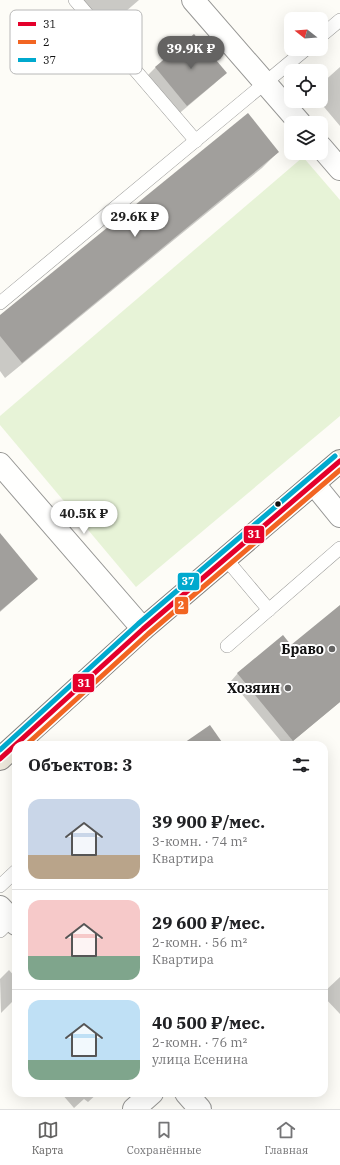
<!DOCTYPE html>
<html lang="ru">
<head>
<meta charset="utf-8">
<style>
  :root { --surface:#fff; --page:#f2f2f2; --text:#202124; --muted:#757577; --line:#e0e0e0; --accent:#646362 }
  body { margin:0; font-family:"IBM Plex Serif",serif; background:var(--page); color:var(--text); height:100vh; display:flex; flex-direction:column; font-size:15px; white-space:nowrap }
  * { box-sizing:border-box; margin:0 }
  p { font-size:13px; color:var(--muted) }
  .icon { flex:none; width:22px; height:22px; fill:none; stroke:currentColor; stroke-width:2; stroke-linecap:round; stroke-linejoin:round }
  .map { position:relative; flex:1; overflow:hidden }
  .side { position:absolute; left:12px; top:741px; width:316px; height:356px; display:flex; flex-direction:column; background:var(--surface); border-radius:12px; box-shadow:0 4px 16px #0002 }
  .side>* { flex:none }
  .needle { width:26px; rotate:287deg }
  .fabs { position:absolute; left:284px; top:12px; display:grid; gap:8px }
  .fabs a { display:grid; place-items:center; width:44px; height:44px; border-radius:8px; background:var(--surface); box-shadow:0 4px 16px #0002; font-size:20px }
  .price { position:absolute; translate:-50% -34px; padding:0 9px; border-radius:14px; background:#fff; color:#222; font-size:13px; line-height:26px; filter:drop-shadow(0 1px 2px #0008) }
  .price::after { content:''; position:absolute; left:50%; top:24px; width:12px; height:9px; margin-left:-6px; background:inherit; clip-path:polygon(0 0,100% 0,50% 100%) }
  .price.current { background:var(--accent); color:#fff }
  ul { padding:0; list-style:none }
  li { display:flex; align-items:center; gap:12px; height:100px; padding:0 16px }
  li+li { border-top:1px solid var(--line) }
  li span { display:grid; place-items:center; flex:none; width:112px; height:80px; border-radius:12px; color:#555 }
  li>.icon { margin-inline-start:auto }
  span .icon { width:48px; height:48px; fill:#fffc; stroke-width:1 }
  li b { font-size:17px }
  h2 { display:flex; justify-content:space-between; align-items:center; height:48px; padding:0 16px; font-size:17px }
  .tab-bar { display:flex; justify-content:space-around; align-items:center; height:56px; border-top:1px solid var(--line); background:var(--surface); font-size:11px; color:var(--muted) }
  .tab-bar a { display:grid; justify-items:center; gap:2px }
  .tab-bar .current { color:var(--accent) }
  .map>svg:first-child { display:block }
</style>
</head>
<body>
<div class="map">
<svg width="340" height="1109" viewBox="0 0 340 1109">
  <rect width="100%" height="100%" fill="#fdfcf7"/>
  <!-- green -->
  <path fill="#e7f3d7" d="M303 157 340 200V416L136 587 0 425V416Z"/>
  <!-- shadow -->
  <g fill="#0003">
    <path d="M79 0H139L104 30Z"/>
    <path d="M194 35 225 73 214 84 175 117 144 79 155 68Z"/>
    <path d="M340 67V126L319 101H321V84Z"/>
    <path d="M278 152 262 168 5 378 0 371V317Z"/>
    <path d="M0 546 37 579 0 612Z"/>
    <path d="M340 606V702L288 745H284L231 681 238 673 291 647Z"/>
    <path d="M9 970 16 978V998L1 1013 0 979Z"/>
    <path d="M340 977V1014L324 997V992Z"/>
    <path d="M61 1093H98L88 1102 84 1099 74 1108Z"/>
  </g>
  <!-- building -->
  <g fill="#a19f9c">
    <path d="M194 34 227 73 187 106 155 67Z"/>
    <path d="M248 113 279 152 22 363 0 336V315Z"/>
    <path d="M0 533 38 579 0 611Z"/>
    <path d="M340 605V702L293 741 237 673 283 635 291 645Z"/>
    <path d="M210 725 224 745H181Z"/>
  </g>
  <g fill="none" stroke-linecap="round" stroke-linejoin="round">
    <!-- lane casing -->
    <g stroke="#979795" stroke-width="14">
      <g id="lane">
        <path d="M75 0 196 141"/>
        <path d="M321 36 340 20"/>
        <path d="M0 303 306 49"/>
        <path d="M226 559 269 610"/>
        <path d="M227 646 340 548"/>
        <path d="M0 886 16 871"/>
        <path d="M0 931 12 919"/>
      </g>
    </g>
    <!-- street casing -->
    <g stroke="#979795" stroke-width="24">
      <g id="street">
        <path d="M193 0 300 123"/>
        <path d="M321 147 340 169"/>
        <path d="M0 464 143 629"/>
        <path d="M314 484 340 516"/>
        <path d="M0 907 16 924"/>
        <path d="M186 1093 200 1109"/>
        <path d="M134 1109 152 1093"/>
      </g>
    </g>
    <!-- primary casing -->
    <g stroke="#858482" stroke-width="24">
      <path id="primary" d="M0 759 143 629 340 461"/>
    </g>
    <!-- lane -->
    <use href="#lane" stroke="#fffffe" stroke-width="13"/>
    <!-- street -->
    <use href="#street" stroke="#fffffe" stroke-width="22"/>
    <!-- primary -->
    <use href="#primary" stroke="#ede9dc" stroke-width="22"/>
    <!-- bus-1 casing -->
    <g stroke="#fff" stroke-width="8">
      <path id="bus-1" d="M0 759 143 629 340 461"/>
    </g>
    <!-- bus-2 casing -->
    <g stroke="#fff" stroke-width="8">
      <path id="bus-2" d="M26 745 148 634 340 470"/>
    </g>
    <!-- bus-3 casing -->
    <g stroke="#fff" stroke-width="8">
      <path id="bus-3" d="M0 750 138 624 335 456"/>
    </g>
    <!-- bus-1 -->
    <use href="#bus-1" stroke="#e4002b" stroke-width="5"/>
    <!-- bus-2 -->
    <use href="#bus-2" stroke="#f26522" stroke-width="5"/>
    <!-- bus-3 -->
    <use href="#bus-3" stroke="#00a9ce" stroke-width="5"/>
  </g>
  <!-- markers -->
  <circle fill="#111" stroke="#fff" stroke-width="1.5" cx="278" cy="504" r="3.5"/>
  <g fill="#646362" stroke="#fff" stroke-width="1.5">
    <circle cx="332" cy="649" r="4"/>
    <circle cx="288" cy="688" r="4"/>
  </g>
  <g text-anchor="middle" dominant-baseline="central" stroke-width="4" stroke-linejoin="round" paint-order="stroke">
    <!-- poi labels -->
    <g font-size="14" font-weight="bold" fill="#111" stroke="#fff" text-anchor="end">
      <text x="324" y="649">Браво</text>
      <text x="280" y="688">Хозяин</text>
    </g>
  </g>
  <!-- legend -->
  <rect x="10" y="10" width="132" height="64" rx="6" fill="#fff" stroke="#b8b8b8" stroke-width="1"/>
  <rect x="18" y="22" width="18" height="4" fill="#e4002b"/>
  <rect x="18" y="40" width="18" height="4" fill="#f26522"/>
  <rect x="18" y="58" width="18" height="4" fill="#00a9ce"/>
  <g font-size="11" fill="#111">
    <text x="43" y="28">31</text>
    <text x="43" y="46">2</text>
    <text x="43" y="64">37</text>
  </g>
  <g stroke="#fff" stroke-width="1.5">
    <rect x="243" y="525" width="22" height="19" rx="4" fill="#e4002b"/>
    <rect x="177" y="572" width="23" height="19" rx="4" fill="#00a9ce"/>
    <rect x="174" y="596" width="15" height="19" rx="4" fill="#f26522"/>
    <rect x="72" y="673" width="23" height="20" rx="4" fill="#e4002b"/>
  </g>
  <g font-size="11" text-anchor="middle" font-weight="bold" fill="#fff">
    <text x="254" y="538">31</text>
    <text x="188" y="585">37</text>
    <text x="181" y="609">2</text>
    <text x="84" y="687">31</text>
  </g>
</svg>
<div class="fabs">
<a><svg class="needle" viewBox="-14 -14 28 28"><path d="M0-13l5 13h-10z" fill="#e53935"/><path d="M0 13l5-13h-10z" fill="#757577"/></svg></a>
<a><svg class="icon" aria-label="locate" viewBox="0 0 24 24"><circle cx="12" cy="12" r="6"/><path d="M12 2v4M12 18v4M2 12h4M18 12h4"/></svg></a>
<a><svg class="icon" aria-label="layers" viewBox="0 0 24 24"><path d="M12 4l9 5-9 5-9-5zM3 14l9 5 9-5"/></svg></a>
</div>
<b class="price current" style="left:191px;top:70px">39.9K ₽</b>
<b class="price" style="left:135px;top:238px">29.6K ₽</b>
<b class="price" style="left:84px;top:535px">40.5K ₽</b>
<section class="side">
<h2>Объектов: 3<svg class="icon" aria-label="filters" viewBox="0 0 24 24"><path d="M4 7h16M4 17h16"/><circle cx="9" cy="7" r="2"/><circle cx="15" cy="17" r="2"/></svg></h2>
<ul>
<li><span style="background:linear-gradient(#c9d6e8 70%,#b9a48a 0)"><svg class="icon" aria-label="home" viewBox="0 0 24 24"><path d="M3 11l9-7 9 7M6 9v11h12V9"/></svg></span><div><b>39 900 ₽/мес.</b><p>3-комн. · 74 m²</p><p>Квартира</p></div></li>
<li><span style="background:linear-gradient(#f6c9c9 70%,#7fa58c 0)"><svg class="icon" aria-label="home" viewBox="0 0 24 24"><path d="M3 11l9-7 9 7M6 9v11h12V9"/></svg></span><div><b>29 600 ₽/мес.</b><p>2-комн. · 56 m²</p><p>Квартира</p></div></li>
<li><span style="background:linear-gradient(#bfe0f5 75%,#7fa58c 0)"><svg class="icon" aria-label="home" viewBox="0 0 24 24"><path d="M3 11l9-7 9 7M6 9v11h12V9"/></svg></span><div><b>40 500 ₽/мес.</b><p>2-комн. · 76 m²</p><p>улица Есенина</p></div></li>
</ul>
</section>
</div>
<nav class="tab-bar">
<a class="current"><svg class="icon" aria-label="map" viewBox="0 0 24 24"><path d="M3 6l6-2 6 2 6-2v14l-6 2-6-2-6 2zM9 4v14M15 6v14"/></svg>Карта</a>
<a><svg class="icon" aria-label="saved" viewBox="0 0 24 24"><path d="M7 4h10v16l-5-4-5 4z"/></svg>Сохранённые</a>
<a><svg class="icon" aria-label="home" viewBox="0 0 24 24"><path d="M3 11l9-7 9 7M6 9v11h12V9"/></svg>Главная</a>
</nav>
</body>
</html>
